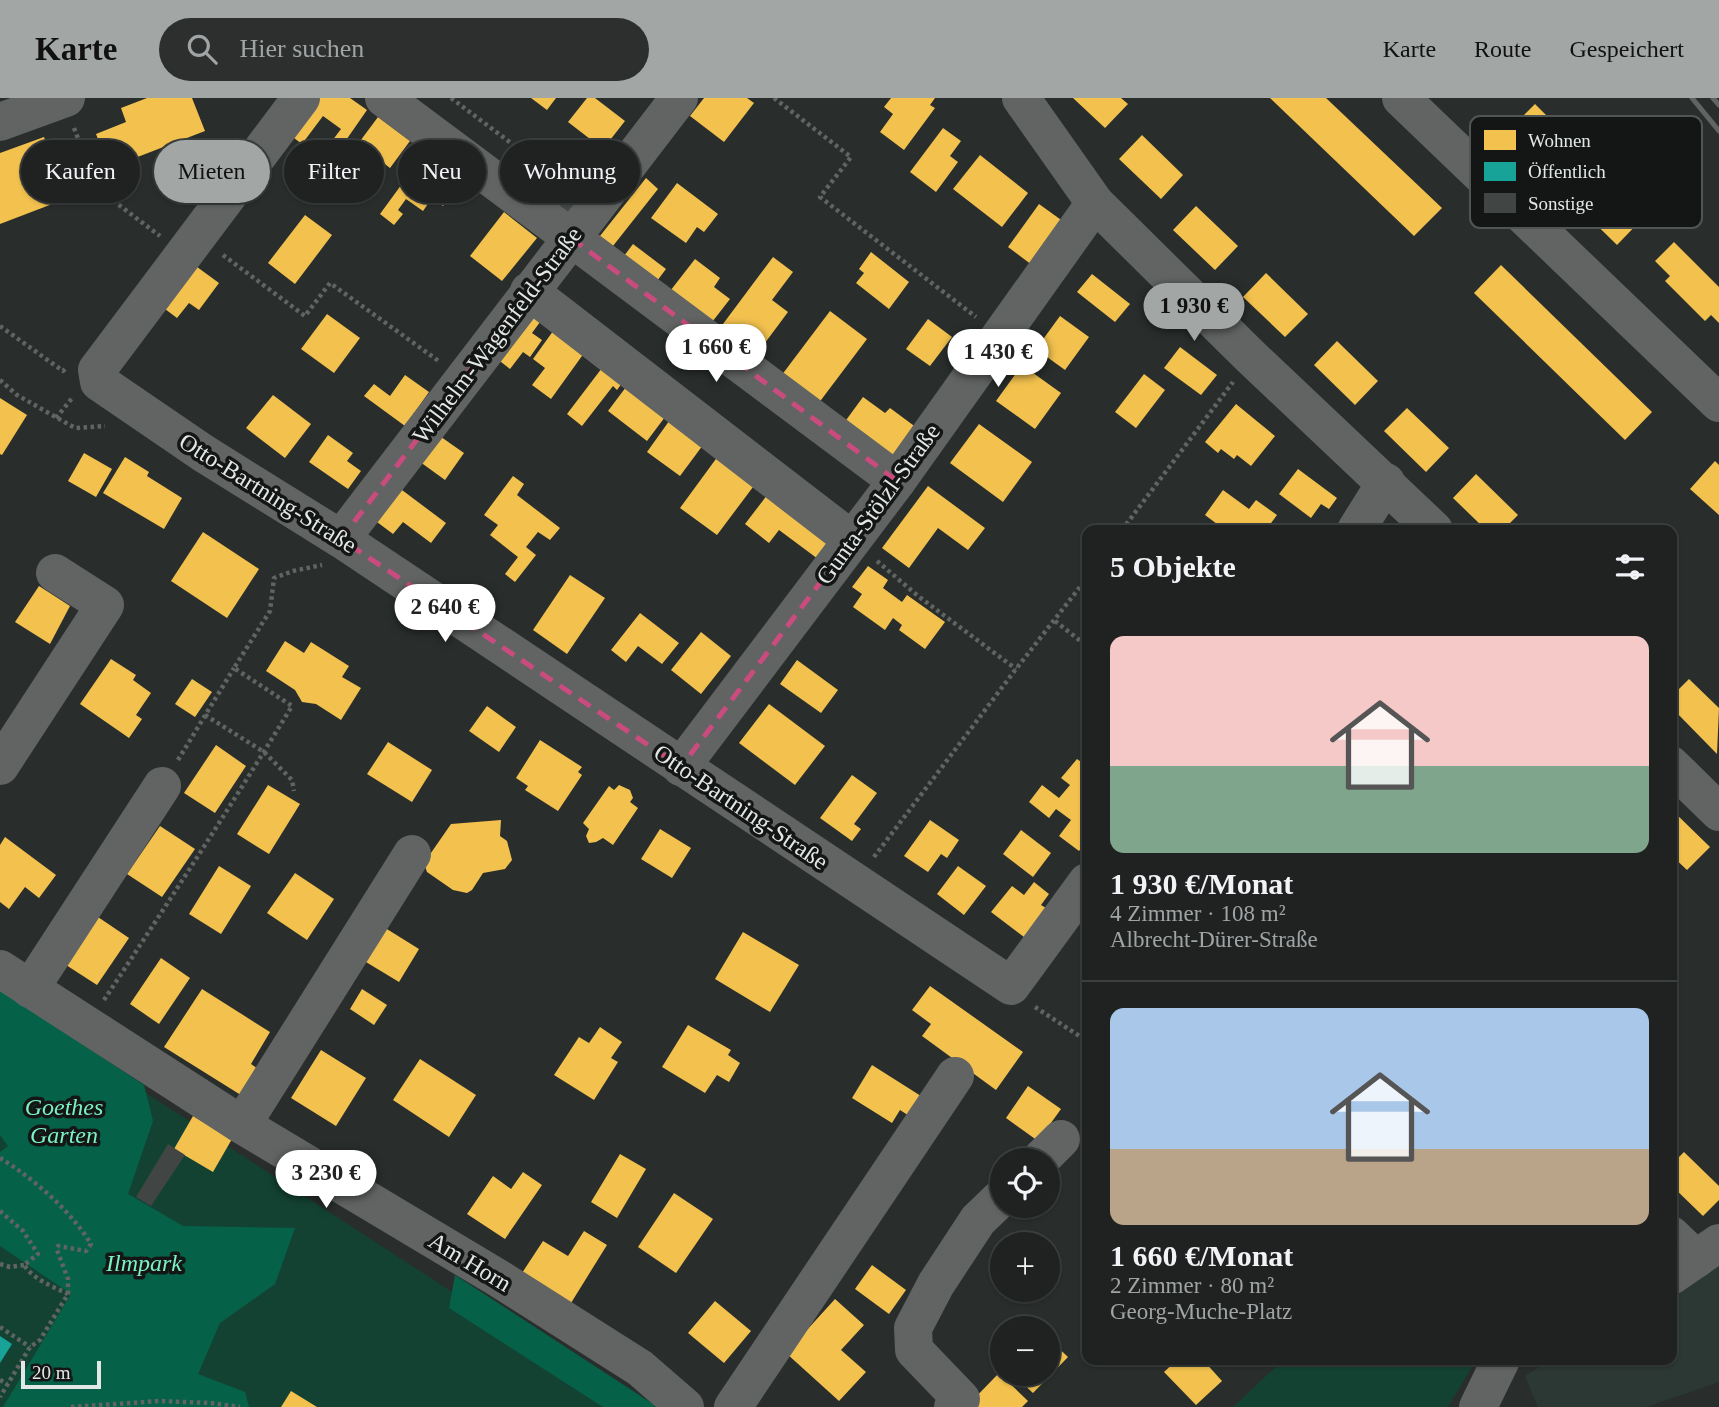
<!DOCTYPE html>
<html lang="de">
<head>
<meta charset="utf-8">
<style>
  :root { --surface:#1f2221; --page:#2c2f2e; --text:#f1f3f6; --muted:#a1a4a5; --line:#3c3f3f; --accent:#a2a6a4 }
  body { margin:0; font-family:Georgia,serif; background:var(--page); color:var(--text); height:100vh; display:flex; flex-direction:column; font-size:26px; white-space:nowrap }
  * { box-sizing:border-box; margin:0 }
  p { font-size:23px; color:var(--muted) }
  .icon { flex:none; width:38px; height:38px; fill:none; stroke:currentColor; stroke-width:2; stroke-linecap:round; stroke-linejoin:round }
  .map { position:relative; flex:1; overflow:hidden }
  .side { position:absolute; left:1082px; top:427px; width:595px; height:840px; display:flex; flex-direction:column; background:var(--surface); border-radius:14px; box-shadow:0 2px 5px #0004,0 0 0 2px var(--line) }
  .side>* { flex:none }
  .top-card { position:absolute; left:21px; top:42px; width:665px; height:63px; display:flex; gap:14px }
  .tools { position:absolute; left:990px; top:1050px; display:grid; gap:14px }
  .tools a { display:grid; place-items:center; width:70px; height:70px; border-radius:50%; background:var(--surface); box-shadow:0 2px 5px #0004,0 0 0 2px var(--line); font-size:35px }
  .scale { position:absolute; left:21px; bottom:18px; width:80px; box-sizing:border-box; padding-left:7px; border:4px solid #e3e7e5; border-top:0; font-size:19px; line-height:24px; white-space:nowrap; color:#e3e7e5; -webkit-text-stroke:5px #131615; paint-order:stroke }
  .price { position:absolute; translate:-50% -60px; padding:0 16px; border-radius:24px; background:#fff; color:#222; font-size:23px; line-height:46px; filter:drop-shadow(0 2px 4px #0008) }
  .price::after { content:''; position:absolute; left:50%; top:42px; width:21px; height:16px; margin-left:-10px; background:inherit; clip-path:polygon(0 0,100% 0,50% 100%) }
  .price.selected { background:var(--accent); color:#111 }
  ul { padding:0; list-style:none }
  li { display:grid; align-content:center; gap:14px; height:371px; padding:0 28px }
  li+li { border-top:2px solid var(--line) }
  li span { display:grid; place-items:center; height:217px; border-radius:14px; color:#555 }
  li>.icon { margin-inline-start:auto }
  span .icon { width:126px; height:126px; fill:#fffc; stroke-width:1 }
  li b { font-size:30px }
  h2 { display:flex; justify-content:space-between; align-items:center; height:84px; padding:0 28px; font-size:30px }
  .pill { padding:0 24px; border-radius:32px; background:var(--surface); box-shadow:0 2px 5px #0004,0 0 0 2px var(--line); font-size:24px; line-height:63px }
  .pill.selected { background:var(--accent); color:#111 }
  header { display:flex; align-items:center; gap:42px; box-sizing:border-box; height:98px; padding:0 35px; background:var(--accent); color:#111 }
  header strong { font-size:33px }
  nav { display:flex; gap:38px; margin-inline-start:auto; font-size:24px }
  .search { width:490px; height:63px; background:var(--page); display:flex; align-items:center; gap:18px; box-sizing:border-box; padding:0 24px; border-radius:38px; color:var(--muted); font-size:26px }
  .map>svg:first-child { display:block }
</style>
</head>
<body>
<header>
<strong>Karte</strong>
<div class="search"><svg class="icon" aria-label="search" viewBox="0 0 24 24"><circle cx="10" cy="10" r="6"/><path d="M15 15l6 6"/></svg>Hier suchen</div>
<nav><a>Karte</a><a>Route</a><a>Gespeichert</a></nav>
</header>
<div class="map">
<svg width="1719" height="1309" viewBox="0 0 1719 1309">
  <rect width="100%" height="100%" fill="#292e2c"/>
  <!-- built -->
  <path fill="#2c3833" d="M1719 1162V1284L1646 1309H1538L1525 1278 1551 1262H1671V1189Z"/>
  <!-- green -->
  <g fill="#134233">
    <path d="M0 900 629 1309H0Z"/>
    <path d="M1283 1262H1476L1448 1309H1233Z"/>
  </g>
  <!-- forest -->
  <g fill="#066149">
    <path d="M0 892 144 987 153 1023 128 1096 183 1128 295 1130 275 1186 220 1225 198 1276 245 1294 249 1309H3L71 1196 0 1148V1054L8 1048 0 1037Z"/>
    <path d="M455 1177 653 1306 655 1309H603L449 1210Z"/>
  </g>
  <!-- homes -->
  <g fill="#f2c14e">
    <path d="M147 0H192L205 33 109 70 96 36 126 24 121 10Z"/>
    <path d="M317 0H350L367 12 335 58 326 51 341 31 323 18 302 46 290 37Z"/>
    <path d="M531 0H556L547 12Z"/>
    <path d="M587 0H595L625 23 603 51 568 24Z"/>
    <path d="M704 0H747L754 5 724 44 690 18Z"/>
    <path d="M891 0H935L930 7 935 10 904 52 880 34 893 16 884 9Z"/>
    <path d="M1073 0H1121L1128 6 1105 30Z"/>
    <path d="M1270 0H1326L1442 110 1414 138Z"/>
    <path d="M1535 6 1561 32 1537 56 1510 31Z"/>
    <path d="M378 19 410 43 390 70 377 60 364 76 346 62Z"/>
    <path d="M943 30 961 43 950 58 958 64 936 94 910 74Z"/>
    <path d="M1142 37 1183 77 1161 101 1119 61Z"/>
    <path d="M44 39 68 100 0 126V55Z"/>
    <path d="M426 53 463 79 443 108 432 100 423 113 406 101 398 112 403 116 394 127 380 116Z"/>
    <path d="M980 57 1028 95 1002 129 953 91Z"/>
    <path d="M1595 71 1644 119 1617 147 1568 99Z"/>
    <path d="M646 80 658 91 609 153 596 143Z"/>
    <path d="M677 85 718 116 704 134 697 129 686 145 651 120Z"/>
    <path d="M1039 106 1064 124 1032 167 1008 149Z"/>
    <path d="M1196 108 1238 148 1215 172 1173 132Z"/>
    <path d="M504 114 537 140 502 183 470 158Z"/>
    <path d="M305 117 332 137 295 186 268 165Z"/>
    <path d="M1674 144 1719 189V225L1711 217 1705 223 1665 183 1670 178 1655 163Z"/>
    <path d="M633 146 666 171 654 187 621 162Z"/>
    <path d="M871 154 909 184 889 211 856 185 864 175 859 171Z"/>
    <path d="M773 159 793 174 772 202 788 214 753 261 717 234Z"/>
    <path d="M695 161 720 180 714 189 730 201 709 228 667 197Z"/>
    <path d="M193 166 219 185 199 212 189 205 177 220 161 208Z"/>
    <path d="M1501 167 1652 314 1625 342 1474 195Z"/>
    <path d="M1266 175 1308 216 1285 239 1243 199Z"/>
    <path d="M1092 176 1130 206 1115 224 1077 194Z"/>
    <path d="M527 207 543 220 532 235 542 242 530 259 523 254 510 271 491 256Z"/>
    <path d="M830 213 867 241 815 310 778 282Z"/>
    <path d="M327 216 360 240 334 275 301 251Z"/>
    <path d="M1060 218 1089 239 1065 272 1036 251Z"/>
    <path d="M928 221 952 239 930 268 906 251Z"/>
    <path d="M556 229 587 251 551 301 532 287 545 270 533 261Z"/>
    <path d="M1337 243 1378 283 1355 307 1314 267Z"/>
    <path d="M1180 249 1217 277 1201 297 1164 270Z"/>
    <path d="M605 266 625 281 617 292 613 288 582 328 567 316Z"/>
    <path d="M1022 267 1061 295 1035 331 996 303Z"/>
    <path d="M1144 276 1165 292 1136 330 1115 314Z"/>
    <path d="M405 277 429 294 405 328 364 298 374 286 390 298Z"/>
    <path d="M629 285 668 315 647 343 608 313Z"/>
    <path d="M273 297 311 326 285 360 246 330Z"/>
    <path d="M863 299 885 315 890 310 917 330 891 366 841 329Z"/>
    <path d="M0 300 27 317 2 357 0 356Z"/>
    <path d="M1236 306 1275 338 1251 368 1237 357 1234 361 1221 351 1218 355 1205 344Z"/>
    <path d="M1407 310 1449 350 1426 374 1384 333Z"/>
    <path d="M672 319 706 343 680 378 647 354Z"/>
    <path d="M979 326 1032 364 1003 404 950 365Z"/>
    <path d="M434 334 464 355 445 382 416 361Z"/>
    <path d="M328 337 353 355 347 363 361 373 348 391 309 364Z"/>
    <path d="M721 354 759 381 717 437 680 410Z"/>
    <path d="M84 355 112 371 96 399 68 383Z"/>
    <path d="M125 359 149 374 147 378 182 400 164 431 103 395Z"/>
    <path d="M1715 363 1719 367V417L1690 391Z"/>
    <path d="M1298 371 1337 400 1329 411 1321 406 1311 420 1279 396Z"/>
    <path d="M1476 376 1518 417 1503 432H1486L1453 400Z"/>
    <path d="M513 378 524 386 517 397 560 430 550 442 538 434 526 449 536 457 515 484 505 476 518 459 490 437 498 427 484 417Z"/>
    <path d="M928 388 985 430 968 452 938 430 909 470 882 450Z"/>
    <path d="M398 389 446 425 431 445 403 424 393 436 373 421Z"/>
    <path d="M771 392 834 440 818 461 779 432 769 445 745 426Z"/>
    <path d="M1223 392 1249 411 1256 402 1277 417 1266 432H1225L1205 417Z"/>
    <path d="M203 434 259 471 227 520 171 483Z"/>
    <path d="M868 468 888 482 883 490 902 504 907 497 945 524 925 551 899 532 902 527 893 520 885 532 853 509 862 496 852 489Z"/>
    <path d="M570 477 605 500 567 556 533 532Z"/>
    <path d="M39 488 70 508 50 546 15 524Z"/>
    <path d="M640 515 679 545 662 566 638 548 626 564 611 552Z"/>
    <path d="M701 534 731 558 701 596 671 572Z"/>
    <path d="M285 543 304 555 311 544 349 568 342 579 361 590 341 622 316 606 302 604 295 592 266 573Z"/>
    <path d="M111 561 136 577 133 582 151 595 136 617 142 621 129 640 80 606Z"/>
    <path d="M797 562 838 592 821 615 780 586Z"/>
    <path d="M192 581 212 594 195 619 175 606Z"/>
    <path d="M1689 581 1719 610 1717 656 1671 609V599Z"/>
    <path d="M769 606 825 648 795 687 739 645Z"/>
    <path d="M487 608 516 629 499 654 469 633Z"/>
    <path d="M540 642 582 669 578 674 582 677 558 713 525 692 528 688 516 680Z"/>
    <path d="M388 644 432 672 412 704 367 676Z"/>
    <path d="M216 647 246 668 215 715 184 695Z"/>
    <path d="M1077 661 1087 668V743L1079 753 1059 738 1071 722 1056 711 1049 720 1029 704 1042 687 1059 700 1070 687 1061 680Z"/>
    <path d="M852 677 877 695 854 726 861 731 852 743 820 720Z"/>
    <path d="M268 687 300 706 269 756 237 736Z"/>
    <path d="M619 687 630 692 633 700 630 704 638 710 613 747 603 740 596 744 589 745 586 738 589 731 583 725 609 688 614 692Z"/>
    <path d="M1671 711 1710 749 1687 772 1671 757Z"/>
    <path d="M501 722 500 738 507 743 512 762 505 771 483 775 472 792 467 795 453 792 427 774 424 765 451 726Z"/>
    <path d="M930 722 959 742 947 760 941 756 928 774 904 758Z"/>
    <path d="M160 728 195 751 162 799 127 776Z"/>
    <path d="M660 731 691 750 672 780 641 761Z"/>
    <path d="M1021 732 1051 755 1033 779 1003 756Z"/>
    <path d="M5 739 56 777 39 800 25 789 9 811 0 804V747Z"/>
    <path d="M219 768 251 788 221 836 189 816Z"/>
    <path d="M958 768 986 788 964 817 937 796Z"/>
    <path d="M295 775 334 801 307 842 267 815Z"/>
    <path d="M1034 784 1049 796 1041 807 1046 810 1024 839 991 814 1012 788 1024 797Z"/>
    <path d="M98 819 129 840 97 887 66 867Z"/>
    <path d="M382 828 419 851 399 884 361 861Z"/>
    <path d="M743 834 799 867 770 914 715 881Z"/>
    <path d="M161 860 190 880 159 926 130 906Z"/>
    <path d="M930 888 1023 954 996 992 922 938 931 926 912 912Z"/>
    <path d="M202 891 270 934 251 966 261 973 244 999 164 949Z"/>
    <path d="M362 891 387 907 374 927 350 911Z"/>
    <path d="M688 927 731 952 728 957 740 965 729 984 717 977 705 995 662 969Z"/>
    <path d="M600 929 622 944 611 960 618 964 594 1002 554 977 579 939 589 945Z"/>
    <path d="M321 952 366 980 336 1028 291 1000Z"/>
    <path d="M420 961 476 997 449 1039 393 1002Z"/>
    <path d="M872 967 932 1005 920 1025 900 1012 892 1025 852 1000Z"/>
    <path d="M1028 988 1061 1011 1038 1043 1006 1020Z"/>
    <path d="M193 1018 232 1041 213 1074 174 1051Z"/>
    <path d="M1684 1054 1719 1088V1102L1703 1118 1671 1087V1067Z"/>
    <path d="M620 1056 646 1071 617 1120 591 1104Z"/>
    <path d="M523 1074 542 1087 505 1141 467 1116 493 1078 511 1091Z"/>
    <path d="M674 1095 713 1121 676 1175 638 1149Z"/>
    <path d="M584 1133 607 1147 571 1205 522 1175 543 1143 568 1158Z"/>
    <path d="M872 1167 906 1192 889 1216 855 1191Z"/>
    <path d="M835 1201 864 1227 841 1252 866 1274 839 1303 786 1255Z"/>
    <path d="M715 1203 751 1233 724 1265 688 1235Z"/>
    <path d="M1048 1240 1068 1259 1033 1295 1012 1276H1048Z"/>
    <path d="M1177 1262H1203L1222 1283 1196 1307 1164 1274Z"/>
    <path d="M999 1275 1028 1303 1022 1309H971L968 1307Z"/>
    <path d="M291 1293 317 1309H281Z"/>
  </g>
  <!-- public -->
  <path fill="#17a398" d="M0 1238 12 1246 0 1265Z"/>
  <!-- building -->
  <path fill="#414543" d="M168 1046 185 1057 151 1108 136 1099Z"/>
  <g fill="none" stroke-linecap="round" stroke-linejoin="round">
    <!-- minor-tunnel -->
    <path stroke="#454a48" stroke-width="38" stroke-dasharray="38 19" stroke-linecap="butt" d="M557 102 570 112"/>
    <!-- path -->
    <g stroke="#606462" stroke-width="4.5" stroke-dasharray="3.5 3.5" stroke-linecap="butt">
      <path d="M451 0 571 90"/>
      <path d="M774 0 851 59 820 99 976 219"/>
      <path d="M74 30 92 77 103 95 160 138"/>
      <path d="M223 157 305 218 330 185 440 264"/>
      <path d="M0 228 63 273 65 271"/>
      <path d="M0 282 17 297 75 330 105 328"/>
      <path d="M56 320 73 299"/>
      <path d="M1122 432 1233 284"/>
      <path d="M877 463 918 498 1016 571"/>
      <path d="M1055 523 1087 548"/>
      <path d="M205 617 264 654 292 682 294 693"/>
      <path d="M178 662 234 570"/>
      <path d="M874 759 1016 571 1087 480"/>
      <path d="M104 902C168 805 231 708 292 608L234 570 270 513 274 480 293 473 322 467"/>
      <path d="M1035 909 1087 943"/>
      <path d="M0 1060C33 1080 71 1113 91 1146L86 1153 58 1148 57 1152 68 1181V1196L40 1242 30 1249 0 1299"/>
      <path d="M0 1113 23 1133 38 1156 24 1167C34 1182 52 1188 68 1196"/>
      <path d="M0 1166 10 1169 24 1167"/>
      <path d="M0 1229 30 1249"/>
      <path d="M0 1282 7 1286"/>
      <path d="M71 1309 159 1303 211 1305 240 1309"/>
    </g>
    <!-- minor -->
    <g stroke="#616462" stroke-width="38">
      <path d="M301 0 97 272 99 284 203 355 341 441 1011 888 1087 784"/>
      <path d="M384 0 897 383"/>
      <path d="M1021 0 1095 105 1251 259 1434 432"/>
      <path d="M1401 0 1719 305"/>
      <path d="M0 24 66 0"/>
      <path d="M529 193 852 442"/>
      <path d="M1356 432 1386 384"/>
      <path d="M341 441 679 0"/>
      <path d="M1671 667 1719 714"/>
      <path d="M0 668 105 507 55 475"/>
      <path d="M681 669 897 383 1095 105"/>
      <path d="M0 871 242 1027 498 1180 640 1270 685 1309"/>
      <path d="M30 891 162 688"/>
      <path d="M242 1027 412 756"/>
      <path d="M1040 1062 1061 1041"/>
      <path d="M1671 1137 1696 1161"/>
      <path d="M1671 1178 1719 1145"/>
      <path d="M733 1309 955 978"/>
      <path d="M953 1309 961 1301 914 1252 913 1230 936 1186 978 1122 1003 1098"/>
      <path d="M1478 1309 1501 1262"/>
    </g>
    <!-- rail -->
    <g stroke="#606563" stroke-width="5">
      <path d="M1692 0 1719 33"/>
      <path d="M1713 0 1719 7"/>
    </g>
  </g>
  <!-- marked area -->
  <path fill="none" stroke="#ca4c7e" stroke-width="5" stroke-dasharray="14 9" stroke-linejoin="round" d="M571 140 897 383 681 669 341 441Z"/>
  <g text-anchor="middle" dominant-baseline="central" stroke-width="7" stroke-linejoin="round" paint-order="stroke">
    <!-- street labels -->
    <g font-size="24" fill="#e3e7e5" stroke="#131615">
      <text transform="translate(497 237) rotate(-53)">Wilhelm-Wagenfeld-Straße</text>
      <text transform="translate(268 395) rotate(32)">Otto-Bartning-Straße</text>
      <text transform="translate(878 406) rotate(-54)">Gunta-Stölzl-Straße</text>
      <text transform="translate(741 709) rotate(34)">Otto-Bartning-Straße</text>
      <text transform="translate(470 1164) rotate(31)">Am Horn</text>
    </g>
    <!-- park labels -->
    <g font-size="24" font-style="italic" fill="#7bf1c5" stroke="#131615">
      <text x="64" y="1009">Goethes<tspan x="64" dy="28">Garten</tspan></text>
      <text x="144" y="1165">Ilmpark</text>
    </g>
  </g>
  <!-- legend -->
  <rect x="1470" y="18" width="232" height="112" rx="10" fill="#131615" stroke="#515553" stroke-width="2"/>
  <rect x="1484" y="32" width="32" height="20" fill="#f2c14e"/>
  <rect x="1484" y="64" width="32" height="19" fill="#17a398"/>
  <rect x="1484" y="95" width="32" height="20" fill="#414543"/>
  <g font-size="19" fill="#e3e7e5">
    <text x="1528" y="49">Wohnen</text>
    <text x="1528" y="80">Öffentlich</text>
    <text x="1528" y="112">Sonstige</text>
  </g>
</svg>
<div class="tools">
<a><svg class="icon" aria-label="locate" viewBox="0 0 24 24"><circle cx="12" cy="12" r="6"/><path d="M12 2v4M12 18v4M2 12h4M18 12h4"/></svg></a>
<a>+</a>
<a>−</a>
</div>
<div class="scale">20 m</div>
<b class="price selected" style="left:1194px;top:245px">1 930 €</b>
<b class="price" style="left:716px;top:286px">1 660 €</b>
<b class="price" style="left:998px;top:291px">1 430 €</b>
<b class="price" style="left:445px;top:546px">2 640 €</b>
<b class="price" style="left:326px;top:1112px">3 230 €</b>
<div class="top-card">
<a class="pill">Kaufen</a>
<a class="pill selected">Mieten</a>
<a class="pill">Filter</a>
<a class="pill">Neu</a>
<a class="pill">Wohnung</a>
</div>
<section class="side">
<h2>5 Objekte<svg class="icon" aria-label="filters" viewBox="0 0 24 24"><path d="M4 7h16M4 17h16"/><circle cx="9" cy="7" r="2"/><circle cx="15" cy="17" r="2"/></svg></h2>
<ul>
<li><span style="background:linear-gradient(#f6c9c9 60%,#7fa58c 0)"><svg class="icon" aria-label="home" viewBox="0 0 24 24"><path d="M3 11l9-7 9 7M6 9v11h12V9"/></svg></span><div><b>1 930 €/Monat</b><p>4 Zimmer · 108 m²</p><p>Albrecht-Dürer-Straße</p></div></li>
<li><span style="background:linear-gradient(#a9c7e8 65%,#b9a48a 0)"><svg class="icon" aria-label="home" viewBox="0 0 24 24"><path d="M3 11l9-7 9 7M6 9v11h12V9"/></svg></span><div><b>1 660 €/Monat</b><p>2 Zimmer · 80 m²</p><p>Georg-Muche-Platz</p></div></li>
</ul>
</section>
</div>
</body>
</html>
